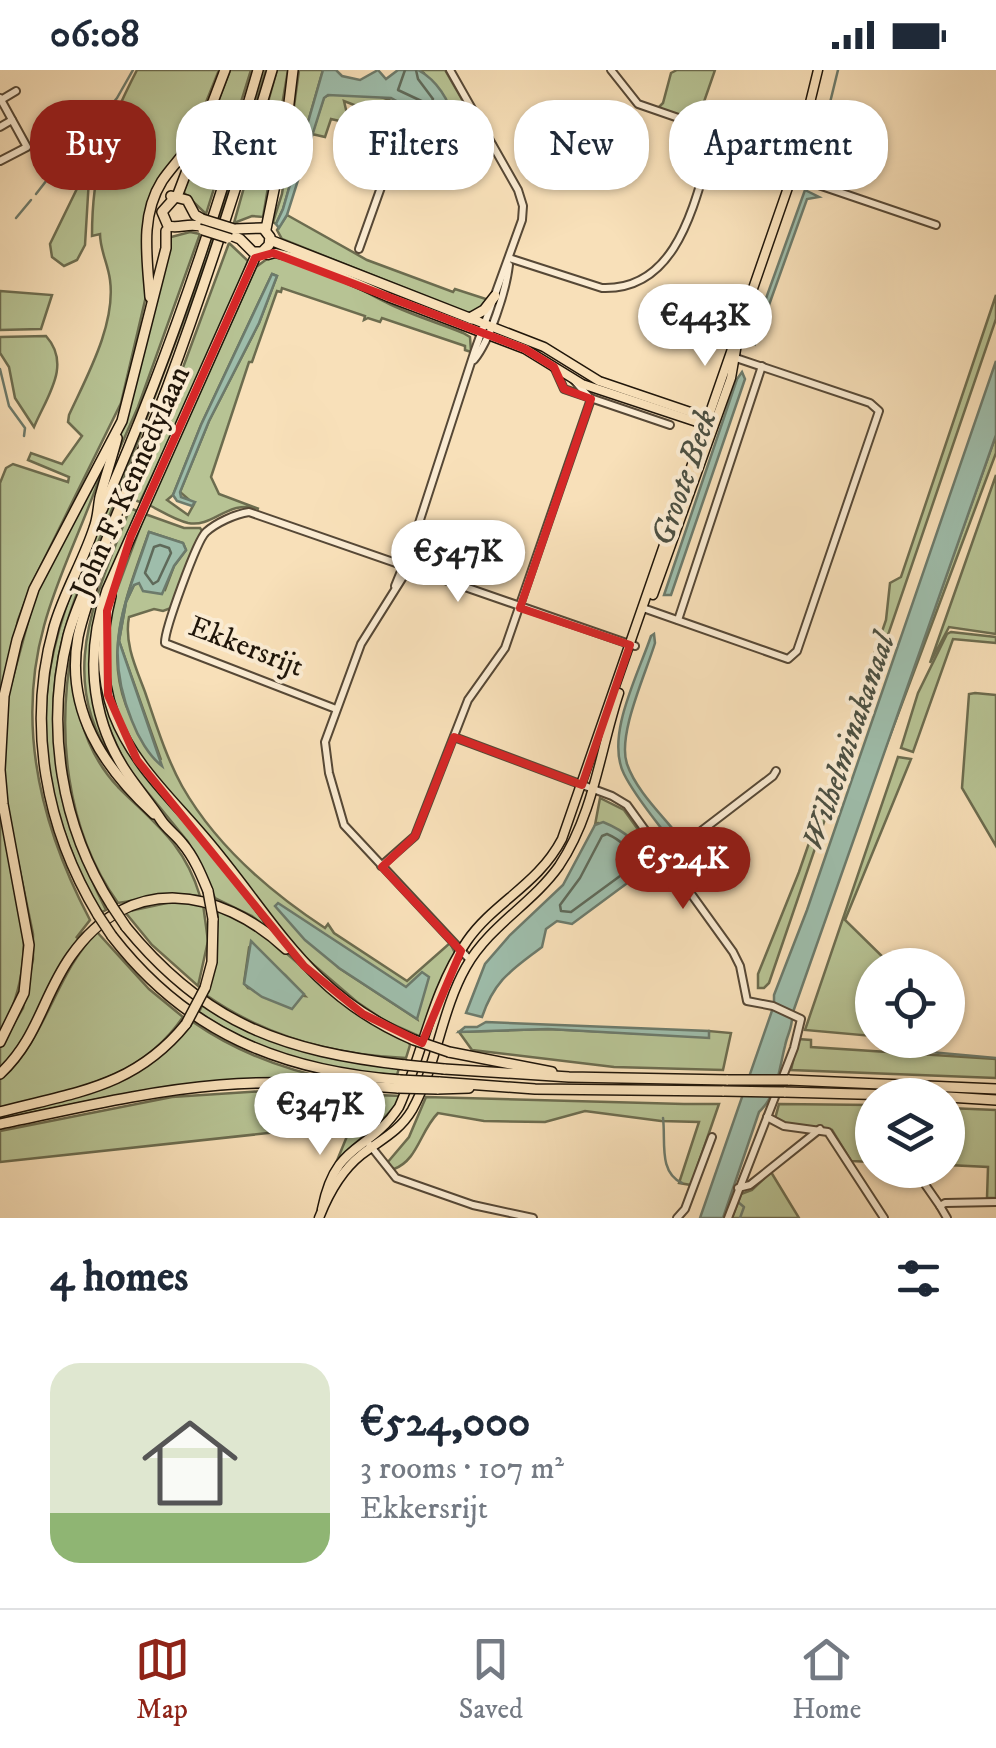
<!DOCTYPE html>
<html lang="en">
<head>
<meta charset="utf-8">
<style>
  :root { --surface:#fff; --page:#f6f6f7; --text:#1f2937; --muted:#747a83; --line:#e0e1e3; --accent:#8f2418 }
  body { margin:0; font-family:"IM FELL DW Pica",serif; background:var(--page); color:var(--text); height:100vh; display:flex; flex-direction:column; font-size:38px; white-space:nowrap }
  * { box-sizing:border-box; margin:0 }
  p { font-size:32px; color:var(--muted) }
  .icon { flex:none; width:55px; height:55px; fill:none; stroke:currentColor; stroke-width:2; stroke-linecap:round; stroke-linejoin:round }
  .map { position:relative; height:1148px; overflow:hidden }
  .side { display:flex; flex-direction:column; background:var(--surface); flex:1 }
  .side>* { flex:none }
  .top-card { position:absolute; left:30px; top:30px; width:938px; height:90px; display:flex; gap:20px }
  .controls { position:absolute; left:855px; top:878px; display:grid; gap:20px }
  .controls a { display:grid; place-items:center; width:110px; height:110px; border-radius:50%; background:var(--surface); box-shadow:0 2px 8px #0004; font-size:50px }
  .price { position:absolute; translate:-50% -85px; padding:0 22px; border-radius:35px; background:#fff; color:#222; font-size:32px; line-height:65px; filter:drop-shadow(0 2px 5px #0008) }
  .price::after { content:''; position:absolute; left:50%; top:60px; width:30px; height:22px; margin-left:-15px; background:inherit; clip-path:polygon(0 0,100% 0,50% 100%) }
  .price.active { background:var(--accent); color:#fff }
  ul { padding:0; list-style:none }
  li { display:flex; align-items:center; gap:30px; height:250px; padding:0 50px }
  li+li { border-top:2px solid var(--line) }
  li span { display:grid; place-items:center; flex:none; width:280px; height:200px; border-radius:30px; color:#555 }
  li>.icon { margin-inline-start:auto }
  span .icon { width:120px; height:120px; fill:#fffc; stroke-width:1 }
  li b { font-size:42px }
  h2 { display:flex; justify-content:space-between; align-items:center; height:120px; padding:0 50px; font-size:42px }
  .pill { padding:0 35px; border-radius:40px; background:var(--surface); box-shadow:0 2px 8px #0004; font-size:35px; line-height:90px }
  .pill.active { background:var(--accent); color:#fff }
  .status { display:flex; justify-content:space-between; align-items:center; height:70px; padding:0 50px; background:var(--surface); direction:ltr }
  .status svg { height:28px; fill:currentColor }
  .dock { display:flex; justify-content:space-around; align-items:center; height:140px; border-top:2px solid var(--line); background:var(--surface); font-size:28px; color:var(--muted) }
  .dock a { display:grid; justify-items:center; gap:5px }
  .dock .active { color:var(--accent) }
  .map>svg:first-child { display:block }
</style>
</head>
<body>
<div class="status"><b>06:08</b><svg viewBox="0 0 49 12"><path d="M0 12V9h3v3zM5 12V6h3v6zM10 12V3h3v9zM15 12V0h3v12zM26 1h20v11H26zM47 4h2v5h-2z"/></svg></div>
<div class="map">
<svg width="996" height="1148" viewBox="0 0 996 1148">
  <rect width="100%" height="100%" fill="#f8e0b9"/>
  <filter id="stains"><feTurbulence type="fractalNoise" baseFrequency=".002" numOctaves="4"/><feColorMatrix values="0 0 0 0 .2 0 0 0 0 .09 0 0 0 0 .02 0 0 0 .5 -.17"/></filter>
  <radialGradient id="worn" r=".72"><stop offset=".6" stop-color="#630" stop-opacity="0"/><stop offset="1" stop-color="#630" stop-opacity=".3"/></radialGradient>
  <!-- green -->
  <g fill="#b7c394" stroke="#6c6c4f" stroke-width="2.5" fill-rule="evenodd">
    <path d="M137 0H219L190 72 154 118 146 226 121 333 31 516 18 550 0 638V413L6 398 13 394 68 412 69 407 28 390 31 383 62 394 82 366 68 352 69 345C87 306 116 254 110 210 108 194 100 180 100 164L92 166C92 97 106 60 137 0Z"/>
    <path d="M230 0H251L206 144 183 122Z"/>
    <path d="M262 0H266L208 186 118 424 115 423 158 314Z"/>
    <path d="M277 0H288L263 147 252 146 234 153Z"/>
    <path d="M299 0H323L283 139 276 154 273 152 282 124Z"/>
    <path d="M418 0H445L483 66 477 80 456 88 396 69 392 60 364 50 362 38 344 31 347 44 344 52 331 49 325 67 312 64 324 27C359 11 409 36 439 55L424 3Z"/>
    <path d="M677 0H715L697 52 657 39 663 33 671 3Z"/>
    <path d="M90 92 85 175 77 190 64 196 52 187 50 174Z"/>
    <path d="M287 145 367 190 453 222 455 219 489 230 476 241 467 243 282 169 277 160Z"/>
    <path d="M190 162 200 164 138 337 111 398 171 167Z"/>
    <path d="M229 173 248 191 217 269 140 432 134 430Z"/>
    <path d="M271 186C310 186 360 221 396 237 418 247 441 254 463 263L470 267 471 282 465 280V276L382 248 380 252 368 248 364 250 365 246 282 218 281 222 277 221 252 292H249L211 407 219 424 259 439C227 429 214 458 188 453 175 450 161 441 149 435L256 197ZM272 204 277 206 259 253 209 351 180 422 194 434 188 445 167 430 173 425 201 355Z"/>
    <path d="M0 221 52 225 41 259 0 260Z"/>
    <path d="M996 225V249L769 913 764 918H758V904L799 802 886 550 890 513 901 507Z"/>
    <path d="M46 266C72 295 47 326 34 357L15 328 9 297 0 283V267Z"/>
    <path d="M996 365V383L876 703Z"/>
    <path d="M105 391C88 447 59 500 44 556 16 657 42 759 90 850L76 868 94 856 10 989 0 998V977L23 938 33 889V864L6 734 4 698 8 626 37 519Z"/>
    <path d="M996 405V564L949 557 930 593Z"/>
    <path d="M110 431 115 432C98 475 76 518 64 563 38 659 62 753 106 840L102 842C86 824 78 798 69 775 19 645 55 550 110 431Z"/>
    <path d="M130 438 137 441 105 519 91 608 127 710C51 617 92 536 130 438Z"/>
    <path d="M145 444 184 458H200L203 462 171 538 163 541 154 539 129 547C124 573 136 598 145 622 156 654 166 687 182 716 215 774 270 822 325 858L328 854 334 863 407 911 450 873 455 883 454 887 440 914 421 967 385 951 357 932 294 878 140 690 115 641 107 606 109 541ZM149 462 183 473 186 480 174 496 165 520 139 512 134 515 126 532 119 571 161 690C92 614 118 548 149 462ZM278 834 406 918 417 949 339 898Z"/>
    <path d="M105 540 101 588 122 668 288 876 252 846 215 828 188 772 126 696 103 644 95 586Z"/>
    <path d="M951 562 996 567V573L953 569 913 682 901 678 918 623 947 564Z"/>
    <path d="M73 574C72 626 81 678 118 717 155 754 184 773 200 826L175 824 118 833C65 759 56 661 73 574Z"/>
    <path d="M975 623 996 625V776L962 718 969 624Z"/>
    <path d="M898 687 911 689 845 850 891 895H872V966L805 960Z"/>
    <path d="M600 728 624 740 660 790 649 797V792L598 753 595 755Z"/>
    <path d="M0 736C17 822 44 882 0 965Z"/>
    <path d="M176 831 203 834 208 871 198 916 152 875 125 842Z"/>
    <path d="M218 837 268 867 352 941 408 971 410 975 406 988C333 985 266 967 206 925L215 892ZM249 878 285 905 305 926 248 918 244 913Z"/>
    <path d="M97 862 149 919 183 947C139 1012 71 1019 0 1039V1009C47 970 54 905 97 862Z"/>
    <path d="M203 934C263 976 328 988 399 998L397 1005C327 1003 257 982 199 942Z"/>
    <path d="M193 952C236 982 288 1001 339 1011L109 1027 0 1049V1045C79 1024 138 1019 193 952Z"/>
    <path d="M548 959 708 967 709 961 731 963 723 1000 614 997 472 980 459 962Z"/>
    <path d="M798 969 811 970V977L996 989V1008L791 1000Z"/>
    <path d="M265 1021 402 1026C384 1055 357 1067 336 1093L357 1042H320L315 1058 0 1092V1061L172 1027Z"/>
    <path d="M426 1027 684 1034H719L691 1115 679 1113 699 1052 661 1051 585 1041 545 1052 484 1051 438 1043C420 1061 418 1090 394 1099L387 1093 409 1067Z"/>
    <path d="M779 1034 872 1035V1092L851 1091 832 1060 784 1054 775 1049Z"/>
    <path d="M948 1038 996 1040V1128H987L988 1097 948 1095Z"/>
    <path d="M771 1102 799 1148H732L741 1124 752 1120Z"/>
  </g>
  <!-- water -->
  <g fill="#9ebdab" stroke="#6c7a6b" stroke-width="2.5">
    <path d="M323 0H336L342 6 360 10 378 0 386 9 398 0H418C435 9 452 31 451 50L445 56 439 55 391 28 328 25 324 28 287 145 279 158 276 154 283 139Z"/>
    <path d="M805 120 819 127 807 129 755 274 751 270Z"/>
    <path d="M272 204 277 206 259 253 209 351 180 422 181 427 195 432 192 436 177 431 173 425 201 355Z"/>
    <path d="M996 291V365L792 945C793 957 787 965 785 976 779 999 778 1024 759 1042L723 1148H700L774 935V925L807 840Z"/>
    <path d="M742 302 745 309 671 525H664L737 309Z"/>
    <path d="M149 462 183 473 186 480 174 496 162 524 143 521 139 513 134 515 126 532 119 571 162 696C149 686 138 667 132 651 101 575 126 533 149 462Z"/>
    <path d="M654 564 655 573C646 603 617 665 627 694 636 720 660 743 677 764L670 770C655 749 636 728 624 704 605 666 638 605 651 566Z"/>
    <path d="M603 752C623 760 644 775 649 797L572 854 557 851 546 859 542 877C512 900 495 909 482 947L466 943 485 894 510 865 563 815 595 755Z"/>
    <path d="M278 833 406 917 422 902 429 907 417 949 339 898 305 870 275 836Z"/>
    <path d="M251 871 304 924 292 939 262 927 244 914Z"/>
    <path d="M486 952 709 961V968L548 959 459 962 465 957H477Z"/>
  </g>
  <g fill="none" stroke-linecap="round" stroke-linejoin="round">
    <!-- shore -->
    <g stroke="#5f6a5a" stroke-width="2.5">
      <path d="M405 0 398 20 430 35 433 29 418 9 416 0"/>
      <path d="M160 475 169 478 171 483 158 511 153 514 145 503 154 477Z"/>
      <path d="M607 764C619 769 634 781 635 795L571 842 561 841 560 835 580 808 602 766Z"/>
    </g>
    <!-- stream -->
    <g stroke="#6c7a6b" stroke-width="2.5">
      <path d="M90 61 117 28 133 0"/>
      <path d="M55 102 85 66"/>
      <path d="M813 102 838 0"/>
      <path d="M36 124 50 106"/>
      <path d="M16 148 31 130"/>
      <path d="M0 299 9 336 25 358 24 366"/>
      <path d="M930 982 996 988"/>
      <path d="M663 1048C666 1071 658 1102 682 1113"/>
      <path d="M738 1132 744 1137 740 1148"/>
    </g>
    <!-- minor casing -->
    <g stroke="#564836" stroke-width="10">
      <g id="minor">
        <path d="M450 0 518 120 523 136 522 150 475 280 418 456 408 499 361 574 325 672 329 703 344 755 470 890"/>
        <path d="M611 0 638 34 797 89"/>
        <path d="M0 28 27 77 0 91"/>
        <path d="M1 30 16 21"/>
        <path d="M0 57 12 50"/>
        <path d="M792 106 936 155"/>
        <path d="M359 179 395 78 400 76 462 92 492 75"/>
        <path d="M509 188 602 218C683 221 696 121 716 62"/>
        <path d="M474 290C490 270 506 221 509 195"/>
        <path d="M555 299 564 319 670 355"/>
        <path d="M572 308 590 328"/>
        <path d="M395 516 411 477"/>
        <path d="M643 538 788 589 797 581 879 341 870 333 730 286"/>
        <path d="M678 550 762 296"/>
        <path d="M336 639 165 573C164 561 197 470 206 462 216 453 235 444 249 442L635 576"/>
        <path d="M454 667 612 726 627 735 733 882 740 896 747 931 773 936 801 949 794 978 728 1148"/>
        <path d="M666 788 773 706 776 701"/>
        <path d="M381 796 415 766 468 630 505 578 591 329"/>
        <path d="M767 1047 784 1056 828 1062 884 1148"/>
        <path d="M369 1074 396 1108 473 1135 533 1148"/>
        <path d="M915 1100 940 1136"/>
        <path d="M738 1118 750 1115 820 1059"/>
        <path d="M677 1148 685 1139 712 1067"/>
        <path d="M947 1148 940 1136 945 1133 996 1132"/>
      </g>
    </g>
    <!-- major casing -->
    <g stroke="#20160a" stroke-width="11">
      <g id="major">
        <path d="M268 185 275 183 304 190 388 227 525 279 582 314 709 356"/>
        <path d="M472 249 544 277 599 311 708 348 711 351"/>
        <path d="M653 525 731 308 738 268"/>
        <path d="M322 1139C336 1070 368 1084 399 1037 423 983 432 921 467 871 494 832 538 815 562 769L792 106 818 0"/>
        <path d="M319 1148C328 1125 341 1101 361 1085 380 1070 399 1062 412 1040 437 995 441 941 466 897 490 855 532 834 559 796 594 744 600 680 619 623"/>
      </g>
    </g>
    <!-- highway casing -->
    <g stroke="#20160a" stroke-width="12">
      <g id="highway">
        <path d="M171 126 187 130 195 145 202 149"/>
        <path d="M205 157C188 152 181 159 168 156L162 142 178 124 225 0"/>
        <path d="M266 159 285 66 293 0"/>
        <path d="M228 164 240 169 253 182H262L269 175 270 167 263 158 234 159"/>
        <path d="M270 170 472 249"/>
        <path d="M150 227C147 187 140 146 162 111 172 96 186 83 195 67"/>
        <path d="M470 248 484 240 495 226"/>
        <path d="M102 440C165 298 215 150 258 0"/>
        <path d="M95 507C90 528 82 547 78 567 65 640 103 697 154 744"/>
        <path d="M111 526C101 565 100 607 114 645 133 694 171 728 204 767 275 850 306 924 414 970"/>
        <path d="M208 821C201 804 194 787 182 773 176 765 166 758 161 750 150 733 136 717 125 700 89 645 86 580 107 520L257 183"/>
        <path d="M112 836C61 756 45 658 68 566 76 536 90 509 102 481 124 427 146 373 167 318 206 213 240 107 272 0"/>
        <path d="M98 845C46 759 26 656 54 557 64 522 83 492 94 458 98 448 98 437 100 427 105 408 112 388 117 368"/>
        <path d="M126 857C206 955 284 981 405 995"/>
        <path d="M112 866C187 963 281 1001 400 1010"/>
        <path d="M205 918 212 892 213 849"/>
        <path d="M0 972 24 923 29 875 3 734 0 700 4 626 17 570 34 519 122 351 166 178V161"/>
        <path d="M449 982 552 1002"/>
        <path d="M444 999 569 1007 728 1010"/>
        <path d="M0 1004C39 967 42 927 71 886 129 803 219 817 286 879"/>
        <path d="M788 1010 996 1019"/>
        <path d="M439 1012 535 1019 724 1021"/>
        <path d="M437 1019 469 1018"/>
        <path d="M784 1022 895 1025"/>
        <path d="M948 1027 996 1030"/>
        <path d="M0 1042C75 1022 134 1018 186 954"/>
        <path d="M0 1054C73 1039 146 1021 220 1015 279 1010 339 1014 398 1018"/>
      </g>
    </g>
    <!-- minor -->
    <use href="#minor" stroke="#faebd2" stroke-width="6"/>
    <!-- major -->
    <use href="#major" stroke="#f8e0b9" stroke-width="8"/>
    <!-- highway -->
    <use href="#highway" stroke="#f8e0b9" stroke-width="9"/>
    <!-- highway-bridge casing -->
    <g stroke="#20160a" stroke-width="12" stroke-linecap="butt">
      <g id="highway-bridge">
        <path d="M202 149 234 159"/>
        <path d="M203 160 228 168"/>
        <path d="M208 821 213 849"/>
        <path d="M112 836 126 857"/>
        <path d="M98 845 112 866"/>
        <path d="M186 954 205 918"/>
        <path d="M414 970 449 982"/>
        <path d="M405 995 444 999"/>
        <path d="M400 1010 439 1012"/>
        <path d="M728 1010H788"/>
        <path d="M398 1018 437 1019"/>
        <path d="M724 1021 784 1022"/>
      </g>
    </g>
    <!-- highway-bridge -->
    <use href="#highway-bridge" stroke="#f8e0b9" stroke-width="9"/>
  </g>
  <!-- marked area -->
  <path fill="none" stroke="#d62828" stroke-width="8" stroke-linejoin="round" d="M273 183 525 279 554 297 564 319 591 329 520 538 630 575 582 715 454 667 415 766 382 797 461 881 422 973 363 944 304 896 137 690 108 625 107 541 131 466 255 188Z"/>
  <g text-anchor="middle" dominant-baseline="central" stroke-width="8" stroke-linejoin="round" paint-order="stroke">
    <!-- street labels -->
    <g font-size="30" fill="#20160a" stroke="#faebd2">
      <text transform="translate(131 412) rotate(-66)">John F. Kennedylaan</text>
      <text transform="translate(246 577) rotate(21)">Ekkersrijt</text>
    </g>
    <!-- water labels -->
    <g font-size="32" font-style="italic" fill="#4c5042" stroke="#faebd2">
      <text transform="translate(685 408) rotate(-71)">Groote Beek</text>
      <text transform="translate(849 672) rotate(-71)">Wilhelminakanaal</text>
    </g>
  </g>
  <rect width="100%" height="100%" filter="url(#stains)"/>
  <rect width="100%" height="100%" fill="url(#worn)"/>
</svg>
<div class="controls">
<a><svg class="icon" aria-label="locate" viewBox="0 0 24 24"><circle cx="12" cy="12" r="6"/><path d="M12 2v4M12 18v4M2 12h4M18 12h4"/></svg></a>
<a><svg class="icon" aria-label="layers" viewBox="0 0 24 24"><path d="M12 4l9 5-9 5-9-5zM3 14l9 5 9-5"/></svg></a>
</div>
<b class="price" style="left:705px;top:299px">€443K</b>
<b class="price" style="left:458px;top:535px">€547K</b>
<b class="price active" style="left:683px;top:842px">€524K</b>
<b class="price" style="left:320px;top:1088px">€347K</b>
<div class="top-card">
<a class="pill active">Buy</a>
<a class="pill">Rent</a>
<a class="pill">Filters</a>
<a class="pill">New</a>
<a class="pill">Apartment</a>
</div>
</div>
<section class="side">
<h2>4 homes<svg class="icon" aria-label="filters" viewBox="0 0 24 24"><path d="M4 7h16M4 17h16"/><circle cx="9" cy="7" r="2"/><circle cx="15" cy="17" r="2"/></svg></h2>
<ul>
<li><span style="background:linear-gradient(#dfe7d0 75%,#8fb573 0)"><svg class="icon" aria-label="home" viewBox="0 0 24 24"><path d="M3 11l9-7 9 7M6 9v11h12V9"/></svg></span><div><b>€524,000</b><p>3 rooms · 107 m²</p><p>Ekkersrijt</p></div></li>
</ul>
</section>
<nav class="dock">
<a class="active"><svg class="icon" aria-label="map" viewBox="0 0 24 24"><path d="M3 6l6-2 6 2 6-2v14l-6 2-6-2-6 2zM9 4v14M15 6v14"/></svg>Map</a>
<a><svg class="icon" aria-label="saved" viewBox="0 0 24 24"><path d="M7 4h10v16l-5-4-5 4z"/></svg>Saved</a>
<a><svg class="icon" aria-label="home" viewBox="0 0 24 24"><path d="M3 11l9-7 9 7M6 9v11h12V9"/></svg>Home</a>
</nav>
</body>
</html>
